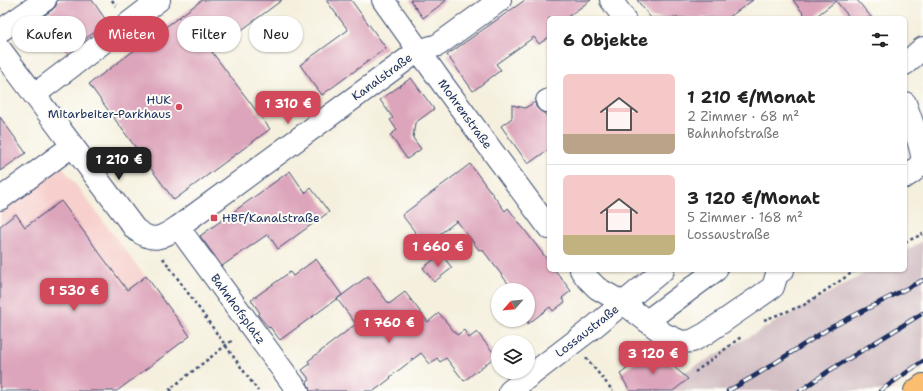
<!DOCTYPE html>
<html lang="de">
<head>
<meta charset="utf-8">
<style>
  :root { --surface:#fff; --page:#f2f2f2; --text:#222; --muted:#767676; --line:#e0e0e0; --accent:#d1495b }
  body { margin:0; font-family:"Shantell Sans",sans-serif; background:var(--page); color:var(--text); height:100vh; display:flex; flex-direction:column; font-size:15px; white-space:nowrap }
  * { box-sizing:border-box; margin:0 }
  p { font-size:13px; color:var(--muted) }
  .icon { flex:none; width:22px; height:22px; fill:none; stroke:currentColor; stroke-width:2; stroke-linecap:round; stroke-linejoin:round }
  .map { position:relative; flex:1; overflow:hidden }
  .drawer { position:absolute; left:547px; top:16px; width:360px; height:256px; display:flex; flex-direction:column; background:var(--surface); border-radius:6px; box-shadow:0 1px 3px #0004 }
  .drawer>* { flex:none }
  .banner { position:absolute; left:12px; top:16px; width:380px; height:36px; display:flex; gap:8px }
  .needle { width:26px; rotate:243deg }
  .controls { position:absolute; left:491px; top:283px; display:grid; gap:8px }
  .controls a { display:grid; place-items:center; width:44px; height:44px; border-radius:50%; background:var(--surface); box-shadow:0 1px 3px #0004; font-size:20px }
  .price { position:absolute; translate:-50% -34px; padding:0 9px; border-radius:8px; background:var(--accent); color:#fff; font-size:13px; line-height:26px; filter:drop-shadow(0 1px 2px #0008) }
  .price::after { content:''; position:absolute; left:50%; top:24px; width:12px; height:9px; margin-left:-6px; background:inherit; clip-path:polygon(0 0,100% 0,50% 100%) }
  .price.selected { background:#222; color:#fff }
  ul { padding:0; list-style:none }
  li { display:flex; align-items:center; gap:12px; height:100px; padding:0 16px }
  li+li { border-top:1px solid var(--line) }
  li span { display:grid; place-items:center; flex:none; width:112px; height:80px; border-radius:6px; color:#555 }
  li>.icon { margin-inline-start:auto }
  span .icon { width:48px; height:48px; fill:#fffc; stroke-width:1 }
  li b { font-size:17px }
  h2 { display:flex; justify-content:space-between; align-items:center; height:48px; padding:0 16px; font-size:17px }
  .chip { padding:0 14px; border-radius:18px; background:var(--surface); box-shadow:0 1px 3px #0004; font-size:14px; line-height:36px }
  .chip.selected { background:var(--accent); color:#fff }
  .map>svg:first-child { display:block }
</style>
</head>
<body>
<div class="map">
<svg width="923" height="391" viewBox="0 0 923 391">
  <rect width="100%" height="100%" fill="#fdfcf7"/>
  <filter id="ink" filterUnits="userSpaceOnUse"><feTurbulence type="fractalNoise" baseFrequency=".025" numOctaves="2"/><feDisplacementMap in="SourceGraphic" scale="8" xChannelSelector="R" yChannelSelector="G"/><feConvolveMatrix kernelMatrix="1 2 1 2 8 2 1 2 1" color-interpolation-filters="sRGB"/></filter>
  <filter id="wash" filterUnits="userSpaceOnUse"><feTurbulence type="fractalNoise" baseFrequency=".012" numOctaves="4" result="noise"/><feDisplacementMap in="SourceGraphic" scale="16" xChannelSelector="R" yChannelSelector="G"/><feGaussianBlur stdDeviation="0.9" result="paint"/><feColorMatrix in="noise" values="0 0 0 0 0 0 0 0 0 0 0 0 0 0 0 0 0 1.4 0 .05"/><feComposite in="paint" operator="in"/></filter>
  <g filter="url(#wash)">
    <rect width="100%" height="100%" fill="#f5f0de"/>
    <!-- built -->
    <path fill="#f7d0cd" d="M61 165 190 336 117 391H0V211Z"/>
    <!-- industrial -->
    <path fill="#d2bec3" d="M923 241V367L911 374 889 391H662L686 371 871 270H905V251Z"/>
    <g id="blocks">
      <!-- building -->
      <g fill="#dda5bb">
        <path d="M57 0H92L108 23 66 52 42 17 52 10 56 6Z"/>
        <path d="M202 0H282L212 52 270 129 174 200 89 84Z"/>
        <path d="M326 0H351L386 48 322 95 300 65 348 30Z"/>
        <path d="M410 0H447L423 18Z"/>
        <path d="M525 0H591L566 18H549V37L539 44 534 37 496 64 501 70 473 91 447 55Z"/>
        <path d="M637 0H753L728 18H651Z"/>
        <path d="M793 0H857L872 18H850L836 1 814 18H807Z"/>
        <path d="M411 78 434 109 415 123 413 138 421 149 407 159 390 135 397 130 390 120 393 118 380 100Z"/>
        <path d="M535 102 536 107 540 111 544 113 549 119V149L528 164 501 126 512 118V105L525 108Z"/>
        <path d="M0 117 26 153 0 171Z"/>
        <path d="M470 164 505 211 508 208 549 262V270H555L571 291 562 298 565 302 553 311 550 307 528 324V290H513L482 249 479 250 457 221 425 245 402 215Z"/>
        <path d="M290 171 305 193 311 188 329 212 278 249 268 234 222 266 200 236Z"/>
        <path d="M61 201 127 290 146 276 190 336 117 391H0V226L16 214 25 227Z"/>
        <path d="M441 254 452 268 434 282 423 268Z"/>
        <path d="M316 259 342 295 280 340 270 327 269 328 258 315 260 313 251 300 290 272 293 276Z"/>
        <path d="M368 276 389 304 405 292 428 322 439 313 457 335 464 330 469 338 477 332 496 356 464 381 446 358 440 362 437 358 430 364 421 353 390 377 391 378 374 391H310L307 382 310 380 302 370 310 364 308 361 356 324 337 299Z"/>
        <path d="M653 349 688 379 673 391H630L620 374Z"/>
      </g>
    </g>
  </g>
  <g filter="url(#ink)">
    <use href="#blocks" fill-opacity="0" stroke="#3c4c71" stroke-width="1"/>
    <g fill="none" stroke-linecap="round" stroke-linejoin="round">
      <!-- minor casing -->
      <g stroke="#3c4c71" stroke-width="24">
        <g id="minor">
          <path d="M383 0 442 83 549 228"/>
          <path d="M611 0 624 18"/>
          <path d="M0 31 45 0"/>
          <path d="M0 49 135 229C153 243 160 239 178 227L418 51 438 45 500 0"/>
          <path d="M905 64 923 48"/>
          <path d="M34 95 159 0"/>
          <path d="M547 101 549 100"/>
          <path d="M905 103C909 114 923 150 922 160 919 168 912 173 905 177"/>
          <path d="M0 199 72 146"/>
          <path d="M178 227 298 391"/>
          <path d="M581 270 586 277 597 288 623 303 664 334 682 342 692 341 705 334 773 287 777 274 783 270"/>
          <path d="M647 321 716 270"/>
          <path d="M510 391 595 326 663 270"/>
        </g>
      </g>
      <!-- highway casing -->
      <g stroke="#3c4c71" stroke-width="24">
        <path id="highway" d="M915 391 923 385"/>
      </g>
      <!-- path -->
      <g stroke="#3c4c71" stroke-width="2.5" stroke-dasharray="3 3" stroke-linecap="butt">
        <path d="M112 0 116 6"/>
        <path d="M905 242 923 234"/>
        <path d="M163 258 258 391"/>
        <path d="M764 320 804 305 856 270"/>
        <path d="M586 358 613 391"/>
        <path d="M695 372 741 337"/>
        <path d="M172 391 170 389 234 339"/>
      </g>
      <!-- minor -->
      <use href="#minor" stroke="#fff" stroke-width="22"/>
      <!-- highway -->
      <use href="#highway" stroke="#fbbe6e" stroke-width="22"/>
      <!-- rail casing -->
      <g stroke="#1b2f5e" stroke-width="4.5">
        <g id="rail">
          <path d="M728 391 756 375 828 329 923 280"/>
          <path d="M800 391 827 372 923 313"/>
          <path d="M880 391 923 361"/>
        </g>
      </g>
      <!-- rail -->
      <use href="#rail" stroke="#fdfcf7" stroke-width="3" stroke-dasharray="9" stroke-linecap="butt"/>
    </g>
  </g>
  <!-- markers -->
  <g fill="#d1495b" stroke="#fdfcf7" stroke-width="1.5">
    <circle cx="179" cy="107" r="4"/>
    <rect x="210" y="214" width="8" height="8" rx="2"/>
  </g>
  <g text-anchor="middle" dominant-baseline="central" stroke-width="4" stroke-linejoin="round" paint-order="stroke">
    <!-- street labels -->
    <g font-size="12" fill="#1b2f5e" stroke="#fdfcf7">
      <text transform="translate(382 77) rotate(-36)">Kanalstraße</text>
      <text transform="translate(465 114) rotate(54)">Mohrenstraße</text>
      <text transform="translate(238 309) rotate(54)">Bahnhofsplatz</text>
      <text transform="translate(587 331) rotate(-38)">Lossaustraße</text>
    </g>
    <!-- poi labels -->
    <g font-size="12" fill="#1b2f5e" stroke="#fdfcf7" text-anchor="end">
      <text x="171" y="100">HUK<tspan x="171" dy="14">Mitarbeiter-Parkhaus</tspan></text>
      <text x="222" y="218" text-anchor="start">HBF/Kanalstraße</text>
    </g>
  </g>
</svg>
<div class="controls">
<a><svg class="needle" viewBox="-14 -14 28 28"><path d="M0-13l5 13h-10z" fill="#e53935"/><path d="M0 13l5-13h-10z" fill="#767676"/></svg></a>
<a><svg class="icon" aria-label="layers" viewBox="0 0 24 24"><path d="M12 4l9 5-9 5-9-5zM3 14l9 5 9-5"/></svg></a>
</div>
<b class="price" style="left:288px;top:125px">1 310 €</b>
<b class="price selected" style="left:119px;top:181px">1 210 €</b>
<b class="price" style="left:438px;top:268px">1 660 €</b>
<b class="price" style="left:74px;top:312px">1 530 €</b>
<b class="price" style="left:389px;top:344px">1 760 €</b>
<b class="price" style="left:653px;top:375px">3 120 €</b>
<div class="banner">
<a class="chip">Kaufen</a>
<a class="chip selected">Mieten</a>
<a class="chip">Filter</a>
<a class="chip">Neu</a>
</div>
<section class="drawer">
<h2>6 Objekte<svg class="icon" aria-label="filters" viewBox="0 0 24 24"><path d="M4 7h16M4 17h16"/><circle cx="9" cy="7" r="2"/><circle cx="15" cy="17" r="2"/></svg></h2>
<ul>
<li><span style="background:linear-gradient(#f6c9c9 75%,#b9a48a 0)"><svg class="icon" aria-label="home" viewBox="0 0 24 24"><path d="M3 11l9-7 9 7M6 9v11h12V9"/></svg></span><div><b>1 210 €/Monat</b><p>2 Zimmer · 68 m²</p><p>Bahnhofstraße</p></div></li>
<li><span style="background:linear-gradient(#f6c9c9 75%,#c2b280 0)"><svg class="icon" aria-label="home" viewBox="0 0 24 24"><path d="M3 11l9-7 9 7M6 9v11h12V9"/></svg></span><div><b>3 120 €/Monat</b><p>5 Zimmer · 168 m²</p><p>Lossaustraße</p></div></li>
</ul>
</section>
</div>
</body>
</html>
